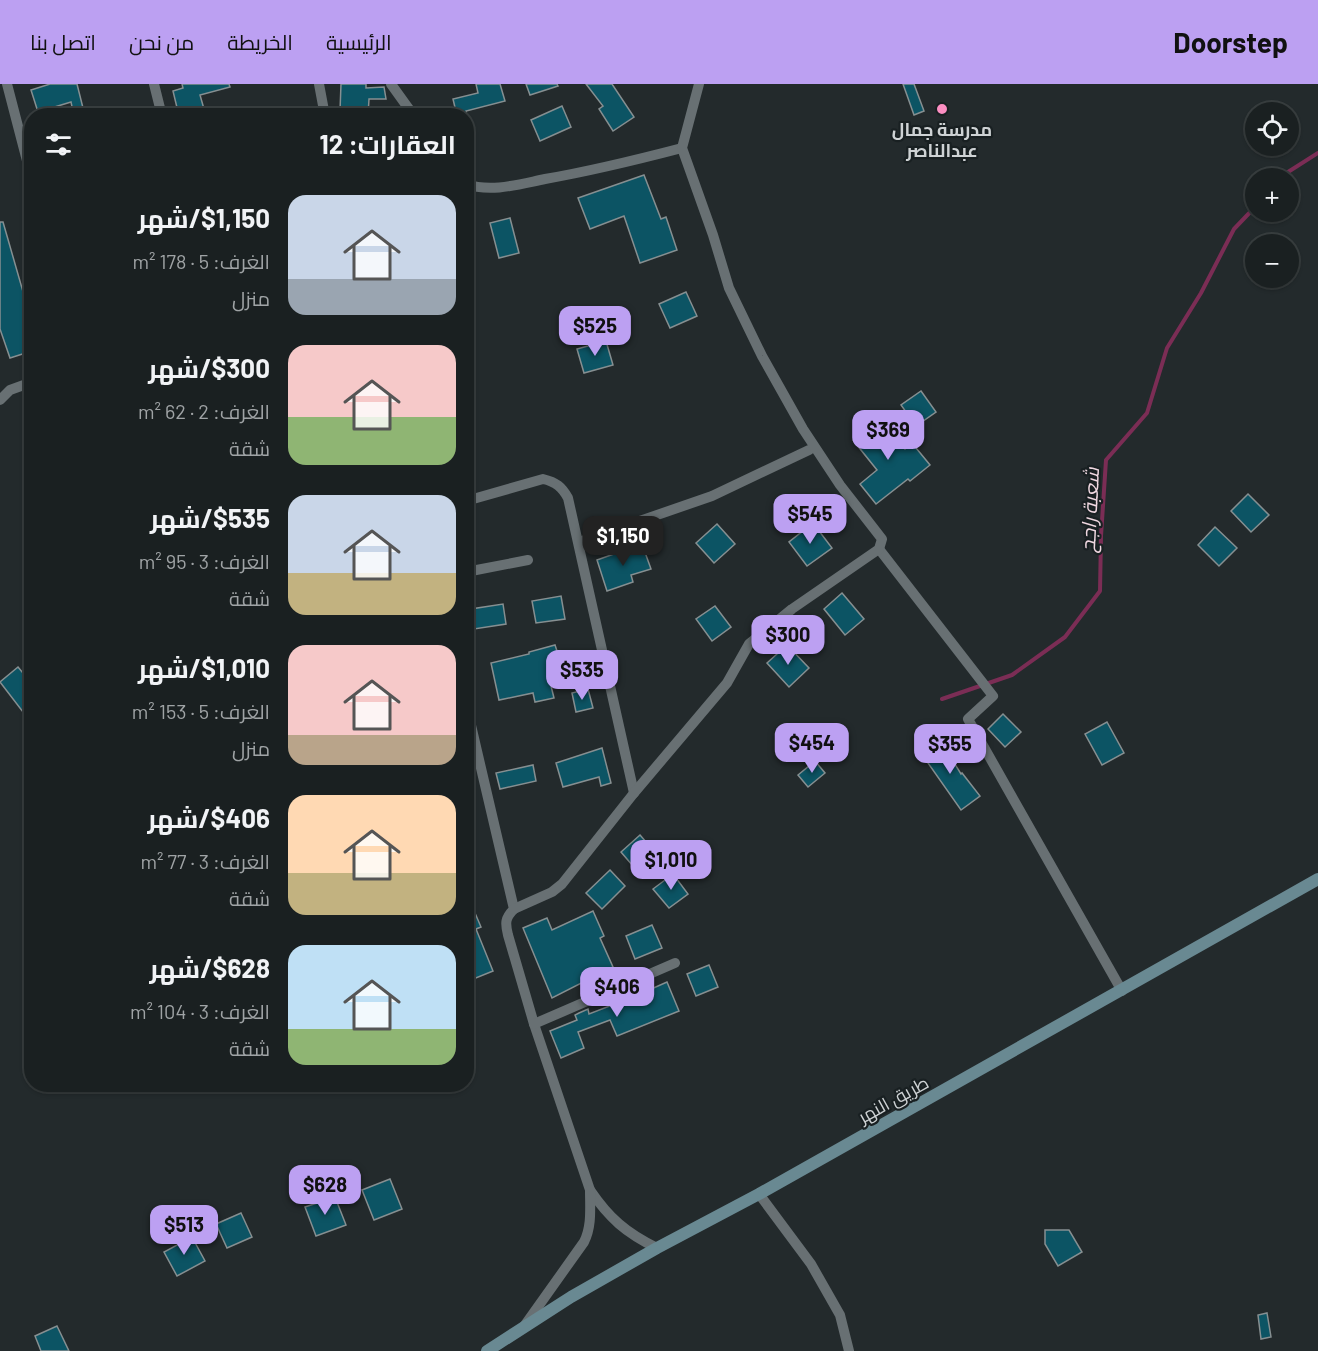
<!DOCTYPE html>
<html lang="ar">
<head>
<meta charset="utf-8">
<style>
  :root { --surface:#1a2021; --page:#23282a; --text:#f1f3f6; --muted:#9fa3a5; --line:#383e3f; --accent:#bca0f2 }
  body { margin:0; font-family:Barlow,Cairo,sans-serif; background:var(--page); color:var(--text); direction:rtl; height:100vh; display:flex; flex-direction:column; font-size:22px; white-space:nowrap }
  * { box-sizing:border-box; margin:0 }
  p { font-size:20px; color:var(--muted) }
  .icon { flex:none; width:33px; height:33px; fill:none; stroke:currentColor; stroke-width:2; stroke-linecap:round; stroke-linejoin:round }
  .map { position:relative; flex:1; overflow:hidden; direction:ltr }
  .drawer { position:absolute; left:24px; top:24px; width:450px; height:984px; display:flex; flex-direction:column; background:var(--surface); border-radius:24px; box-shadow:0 2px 4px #0004,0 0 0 2px var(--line); direction:rtl }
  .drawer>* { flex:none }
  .controls { position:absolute; left:1245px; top:18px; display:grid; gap:12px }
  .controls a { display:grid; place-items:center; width:54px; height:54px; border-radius:50%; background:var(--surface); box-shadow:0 2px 4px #0004,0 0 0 2px var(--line); font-size:30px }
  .price { position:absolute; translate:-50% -51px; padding:0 14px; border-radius:12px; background:var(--accent); color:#111; font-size:20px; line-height:39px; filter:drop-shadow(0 2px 3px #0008) }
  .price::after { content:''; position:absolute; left:50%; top:36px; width:18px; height:14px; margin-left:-9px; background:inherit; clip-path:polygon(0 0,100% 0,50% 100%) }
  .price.active { background:#222; color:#fff }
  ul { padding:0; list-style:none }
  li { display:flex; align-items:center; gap:18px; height:150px; padding:0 18px }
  li span { display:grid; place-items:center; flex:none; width:168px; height:120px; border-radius:18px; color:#555 }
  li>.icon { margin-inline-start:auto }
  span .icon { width:72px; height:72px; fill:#fffc; stroke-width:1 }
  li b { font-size:26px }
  h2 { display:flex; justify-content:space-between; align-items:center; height:72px; padding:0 18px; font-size:26px }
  header { display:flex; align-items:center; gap:36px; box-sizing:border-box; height:84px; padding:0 30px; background:var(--accent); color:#111 }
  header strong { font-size:28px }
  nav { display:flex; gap:33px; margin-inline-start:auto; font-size:21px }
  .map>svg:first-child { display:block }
</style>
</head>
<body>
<header>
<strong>Doorstep</strong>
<nav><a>الرئيسية</a><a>الخريطة</a><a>من نحن</a><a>اتصل بنا</a></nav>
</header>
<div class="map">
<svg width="1318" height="1267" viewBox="0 0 1318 1267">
  <rect width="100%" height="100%" fill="#232a2c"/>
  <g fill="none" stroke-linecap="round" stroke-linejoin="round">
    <!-- stream -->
    <g stroke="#7b2d55" stroke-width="4">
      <path d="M1282 94 1288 88 1318 69"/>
      <path d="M942 615 1012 591 1065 553 1100 507 1101 452 1106 376 1147 329 1167 264 1201 209 1234 145 1256 122"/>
    </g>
  </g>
  <!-- building -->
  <g fill="#0c5464" stroke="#868f91" stroke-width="1.5">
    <path d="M50 0H77L85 32H74L71 18 38 28 31 6Z"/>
    <path d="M182 0H229L230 3 200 11 206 32H179L173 7 183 4Z"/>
    <path d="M341 0H366V4L384 3 386 15H369L368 32H352V27H340Z"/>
    <path d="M476 0H500L505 17 466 27 467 32H457L453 15 478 9Z"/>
    <path d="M526 0H557L558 2 530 11Z"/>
    <path d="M586 0H612L634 33 613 47 599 25 603 22Z"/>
    <path d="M903 0H914L924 27 914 31Z"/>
    <path d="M562 22 571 43 540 57 531 36Z"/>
    <path d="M644 91 661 135 666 133 677 166 640 179 624 132 590 145 578 114Z"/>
    <path d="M510 134 519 169 499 174 490 139Z"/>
    <path d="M0 138H3L32 239V267L10 274 0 245Z"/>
    <path d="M686 208 697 232 670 244 659 220Z"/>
    <path d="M606 257 613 281 584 289 577 265Z"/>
    <path d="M921 307 936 328 916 342 901 321Z"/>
    <path d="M881 334 905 365 912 359 930 381 910 397 908 395 876 420 860 400 877 386 853 356Z"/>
    <path d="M1248 410 1269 431 1251 448 1231 427Z"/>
    <path d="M813 439 832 464 807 482 789 458Z"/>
    <path d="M717 440 735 460 714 479 696 459Z"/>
    <path d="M1215 443 1237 464 1219 482 1198 461Z"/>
    <path d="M642 460 651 485 631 491 633 498 607 507 597 476Z"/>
    <path d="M842 509 864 535 845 551 824 525Z"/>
    <path d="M561 512 565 535 536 539 532 517Z"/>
    <path d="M503 520 506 540 474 545 471 525Z"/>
    <path d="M715 522 731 543 712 557 696 535Z"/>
    <path d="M555 561 559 573 548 590 554 614 535 618 533 609 499 616 491 579 529 570V568Z"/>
    <path d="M787 561 809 584 789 603 767 579Z"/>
    <path d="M18 583 32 600V621L23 628 0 598Z"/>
    <path d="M588 605 593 624 576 628 572 609Z"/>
    <path d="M1003 630 1021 648 1005 663 988 645Z"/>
    <path d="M1107 638 1124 669 1102 681 1085 650Z"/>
    <path d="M940 656 961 690 962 689 980 712 961 726 921 669Z"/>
    <path d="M602 664 611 699 601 702 599 693 563 703 556 679Z"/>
    <path d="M815 677 825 689 808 703 798 691Z"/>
    <path d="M533 681 536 697 500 705 496 689Z"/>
    <path d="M640 751 658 772 639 789 621 768Z"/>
    <path d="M610 786 625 802 602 825 586 809Z"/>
    <path d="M673 790 688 810 669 824 653 805Z"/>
    <path d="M466 808 481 843 476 845 493 887 466 898Z"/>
    <path d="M593 827 604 852 600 854 613 883 552 914 523 844 547 834 552 846Z"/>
    <path d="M652 841 662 864 635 875 626 852Z"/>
    <path d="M709 881 718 903 696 912 687 890Z"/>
    <path d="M667 898 679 927 617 952 610 936 578 948 584 964 561 974 550 947 577 936 575 931 579 929 588 925 589 930 633 913 634 917 650 909 649 906Z"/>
    <path d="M390 1095 402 1125 374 1136 362 1106Z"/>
    <path d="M335 1113 346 1141 316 1152 305 1123Z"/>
    <path d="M241 1129 252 1153 227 1164 216 1140Z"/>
    <path d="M1045 1146H1069L1082 1168 1058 1182 1045 1160Z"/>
    <path d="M192 1153 205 1177 177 1192 164 1168Z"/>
    <path d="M1267 1229 1271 1253 1261 1255 1258 1231Z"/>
    <path d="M57 1242 69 1267H41L35 1252Z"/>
  </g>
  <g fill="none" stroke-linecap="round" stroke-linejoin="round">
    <!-- street -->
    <g stroke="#687073" stroke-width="10">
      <path d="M7 0 32 96"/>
      <path d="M154 0 162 32"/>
      <path d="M319 0 325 32"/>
      <path d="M391 0 414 32"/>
      <path d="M144 32 161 27"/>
      <path d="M466 100C491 109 520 100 545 95 591 87 636 76 682 64"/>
      <path d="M0 316 10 306 32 298"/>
      <path d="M466 417 543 395C556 398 562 403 568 414L634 709"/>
      <path d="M579 458 712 412 809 366"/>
      <path d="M879 465 993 612 968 635 1122 907"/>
      <path d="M466 488 528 476"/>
      <path d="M466 620 514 825C505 834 505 839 508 851L534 940 590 1106C609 1134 626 1149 657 1164"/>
      <path d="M514 825 552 808 562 800 634 709 727 599 749 560 792 525 879 465 882 455 840 401 803 345 762 272 729 204 713 151 682 64 699 0"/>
      <path d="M534 940 675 879"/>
      <path d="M759 1110 811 1180 840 1231 849 1267"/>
      <path d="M525 1241 584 1158C592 1142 590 1125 590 1106"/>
    </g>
    <!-- secondary -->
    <path stroke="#698992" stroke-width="12" d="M487 1267 571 1213 657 1164 759 1110 1318 795"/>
  </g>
  <!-- markers -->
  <circle fill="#fc8fc2" stroke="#192022" stroke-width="2" cx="942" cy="25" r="6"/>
  <g text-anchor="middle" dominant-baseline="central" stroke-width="4.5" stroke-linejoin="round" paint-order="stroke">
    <!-- poi labels -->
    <g font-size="18" font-weight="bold" fill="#ced2d4" stroke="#192022">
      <text x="942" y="45">مدرسة جمال<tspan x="942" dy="21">عبدالناصر</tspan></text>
    </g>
    <!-- street labels -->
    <g font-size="18" fill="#ced2d4" stroke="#192022">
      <text transform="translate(893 1015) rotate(-29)">طريق النهر</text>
    </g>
    <!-- water labels -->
    <g font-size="20" font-style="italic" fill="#f0d8e1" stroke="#192022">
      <text transform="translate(1089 426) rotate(-87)">شعبة راجح</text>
    </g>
  </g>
</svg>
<div class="controls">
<a><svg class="icon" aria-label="locate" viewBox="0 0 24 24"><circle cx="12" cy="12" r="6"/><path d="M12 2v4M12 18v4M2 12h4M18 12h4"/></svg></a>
<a>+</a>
<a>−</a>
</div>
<b class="price" style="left:595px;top:273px">$525</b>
<b class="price" style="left:888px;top:377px">$369</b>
<b class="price" style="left:810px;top:461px">$545</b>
<b class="price active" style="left:623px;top:483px">$1,150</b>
<b class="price" style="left:788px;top:582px">$300</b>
<b class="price" style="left:582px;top:617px">$535</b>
<b class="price" style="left:812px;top:690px">$454</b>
<b class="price" style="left:950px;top:691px">$355</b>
<b class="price" style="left:671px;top:807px">$1,010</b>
<b class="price" style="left:617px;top:934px">$406</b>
<b class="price" style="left:325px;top:1132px">$628</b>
<b class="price" style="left:184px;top:1172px">$513</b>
<section class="drawer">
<h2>العقارات: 12<svg class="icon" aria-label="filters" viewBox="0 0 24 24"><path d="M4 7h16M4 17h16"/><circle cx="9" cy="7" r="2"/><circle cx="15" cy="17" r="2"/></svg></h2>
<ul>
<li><span style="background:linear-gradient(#c9d6e8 70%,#9aa5b1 0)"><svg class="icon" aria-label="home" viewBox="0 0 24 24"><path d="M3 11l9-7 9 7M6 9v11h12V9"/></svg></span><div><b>$1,150/شهر</b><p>الغرف: 5 · 178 m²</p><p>منزل</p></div></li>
<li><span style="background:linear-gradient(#f6c9c9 60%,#8fb573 0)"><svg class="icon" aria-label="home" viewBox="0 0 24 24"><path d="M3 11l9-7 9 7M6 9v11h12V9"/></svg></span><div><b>$300/شهر</b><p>الغرف: 2 · 62 m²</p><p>شقة</p></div></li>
<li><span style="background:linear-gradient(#c9d6e8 65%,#c2b280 0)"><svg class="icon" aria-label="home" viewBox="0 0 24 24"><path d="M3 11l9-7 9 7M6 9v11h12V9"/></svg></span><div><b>$535/شهر</b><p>الغرف: 3 · 95 m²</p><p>شقة</p></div></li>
<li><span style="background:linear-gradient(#f6c9c9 75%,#b9a48a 0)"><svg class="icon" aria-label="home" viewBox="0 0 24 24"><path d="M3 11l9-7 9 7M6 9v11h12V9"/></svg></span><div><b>$1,010/شهر</b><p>الغرف: 5 · 153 m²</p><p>منزل</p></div></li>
<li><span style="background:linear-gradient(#ffd9b3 65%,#c2b280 0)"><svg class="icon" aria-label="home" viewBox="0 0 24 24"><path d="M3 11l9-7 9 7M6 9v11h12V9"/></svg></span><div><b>$406/شهر</b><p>الغرف: 3 · 77 m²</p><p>شقة</p></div></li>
<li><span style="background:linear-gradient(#bfe0f5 70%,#8fb573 0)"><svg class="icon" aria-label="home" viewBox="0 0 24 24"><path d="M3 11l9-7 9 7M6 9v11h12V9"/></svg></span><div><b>$628/شهر</b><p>الغرف: 3 · 104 m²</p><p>شقة</p></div></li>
</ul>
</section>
</div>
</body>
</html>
